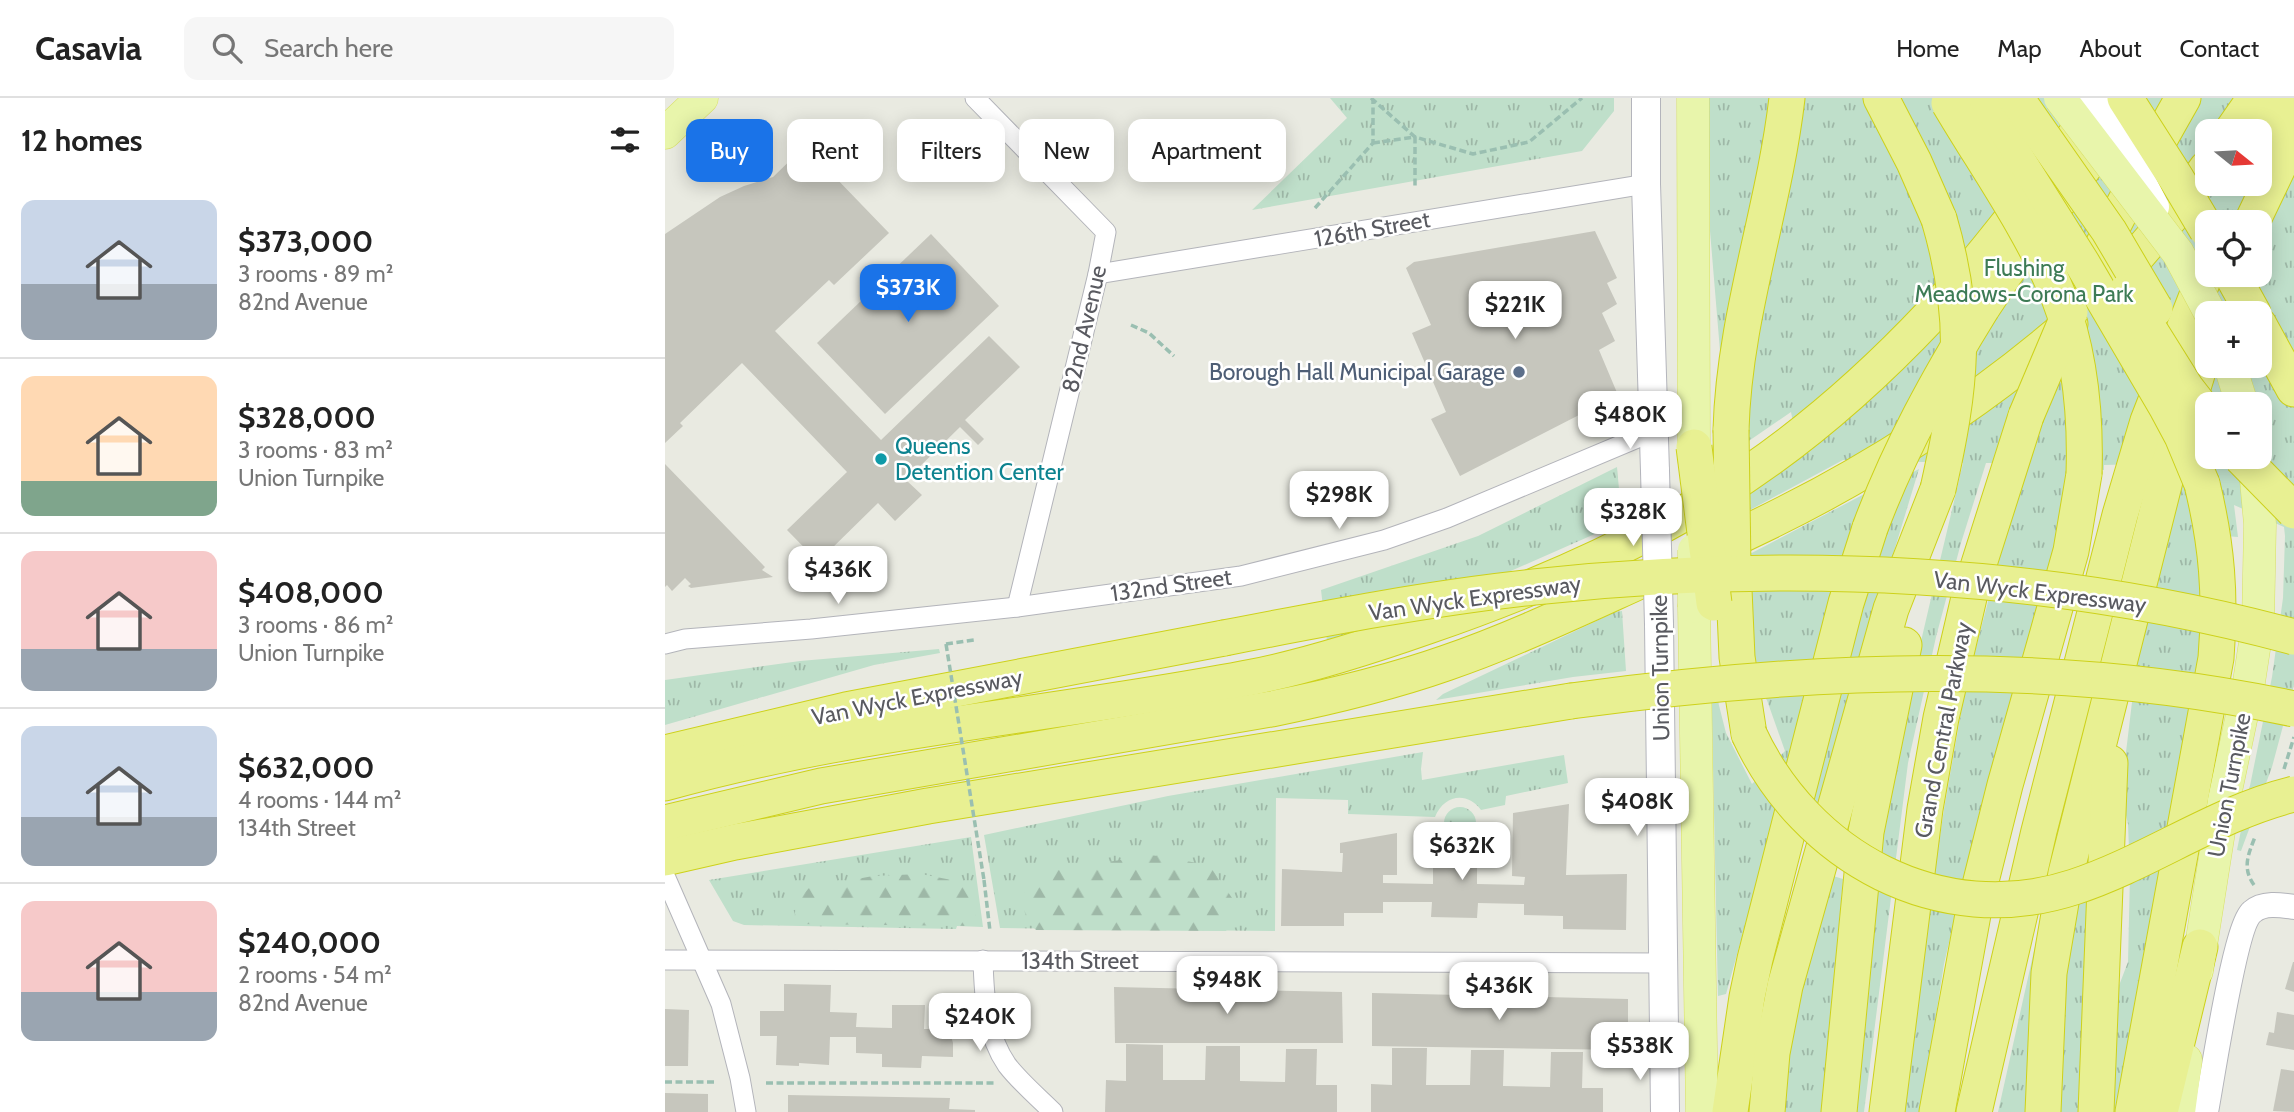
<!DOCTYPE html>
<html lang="en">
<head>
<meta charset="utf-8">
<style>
  :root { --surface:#fff; --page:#f6f6f6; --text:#222; --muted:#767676; --line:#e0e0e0; --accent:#1a73e8 }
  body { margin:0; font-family:Cabin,sans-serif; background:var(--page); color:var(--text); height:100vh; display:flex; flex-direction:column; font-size:26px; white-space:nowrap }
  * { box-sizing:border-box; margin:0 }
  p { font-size:23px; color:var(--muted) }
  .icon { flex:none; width:38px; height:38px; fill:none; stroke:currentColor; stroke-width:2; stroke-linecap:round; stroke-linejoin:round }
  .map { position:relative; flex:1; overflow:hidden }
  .drawer { display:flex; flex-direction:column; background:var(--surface); width:665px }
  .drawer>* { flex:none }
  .guide { position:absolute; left:21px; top:21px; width:665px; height:63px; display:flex; gap:14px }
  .needle { width:46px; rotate:108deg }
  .buttons { position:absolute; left:1530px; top:21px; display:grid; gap:14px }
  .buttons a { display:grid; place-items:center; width:77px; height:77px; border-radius:14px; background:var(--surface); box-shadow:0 4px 18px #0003; font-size:35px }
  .price { position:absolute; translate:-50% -60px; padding:0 16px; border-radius:14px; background:#fff; color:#222; font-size:23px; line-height:46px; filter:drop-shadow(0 2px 4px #0008) }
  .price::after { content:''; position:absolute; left:50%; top:42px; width:21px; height:16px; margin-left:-10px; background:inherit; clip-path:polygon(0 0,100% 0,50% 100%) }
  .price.selected { background:var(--accent); color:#fff }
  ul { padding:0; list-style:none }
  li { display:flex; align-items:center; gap:21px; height:175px; padding:0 21px }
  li+li { border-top:2px solid var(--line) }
  li span { display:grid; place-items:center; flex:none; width:196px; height:140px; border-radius:14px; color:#555 }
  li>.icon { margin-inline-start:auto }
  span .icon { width:84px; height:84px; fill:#fffc; stroke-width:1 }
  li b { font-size:30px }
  h2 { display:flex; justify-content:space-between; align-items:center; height:84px; padding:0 21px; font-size:30px }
  .tag { padding:0 24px; border-radius:14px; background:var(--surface); box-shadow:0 4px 18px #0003; font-size:24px; line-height:63px }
  .tag.selected { background:var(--accent); color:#fff }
  header { display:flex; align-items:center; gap:42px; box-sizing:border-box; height:98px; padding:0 35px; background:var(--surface); border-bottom:2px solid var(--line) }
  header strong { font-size:33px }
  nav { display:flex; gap:38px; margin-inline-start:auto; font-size:24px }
  .search { width:490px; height:63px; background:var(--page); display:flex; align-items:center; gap:18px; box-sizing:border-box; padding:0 24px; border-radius:14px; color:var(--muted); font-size:26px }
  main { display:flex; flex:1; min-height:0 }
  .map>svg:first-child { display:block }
</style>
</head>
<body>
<header>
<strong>Casavia</strong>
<div class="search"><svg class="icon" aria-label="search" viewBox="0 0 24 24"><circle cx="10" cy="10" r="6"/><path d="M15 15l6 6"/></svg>Search here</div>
<nav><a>Home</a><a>Map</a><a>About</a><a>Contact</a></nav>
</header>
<main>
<section class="drawer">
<h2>12 homes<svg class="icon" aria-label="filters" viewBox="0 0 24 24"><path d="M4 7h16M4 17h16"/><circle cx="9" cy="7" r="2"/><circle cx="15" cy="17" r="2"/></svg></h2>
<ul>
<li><span style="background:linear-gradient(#c9d6e8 60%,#9aa5b1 0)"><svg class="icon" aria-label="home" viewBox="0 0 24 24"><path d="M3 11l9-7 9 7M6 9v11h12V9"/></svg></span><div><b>$373,000</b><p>3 rooms · 89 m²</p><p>82nd Avenue</p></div></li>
<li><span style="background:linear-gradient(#ffd9b3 75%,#7fa58c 0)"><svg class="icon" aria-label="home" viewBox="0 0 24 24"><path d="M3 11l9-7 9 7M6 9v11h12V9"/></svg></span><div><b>$328,000</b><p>3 rooms · 83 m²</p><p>Union Turnpike</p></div></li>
<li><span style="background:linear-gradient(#f6c9c9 70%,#9aa5b1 0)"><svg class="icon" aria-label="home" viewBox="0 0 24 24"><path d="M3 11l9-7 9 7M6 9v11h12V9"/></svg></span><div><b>$408,000</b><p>3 rooms · 86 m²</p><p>Union Turnpike</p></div></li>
<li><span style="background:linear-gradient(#c9d6e8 65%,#9aa5b1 0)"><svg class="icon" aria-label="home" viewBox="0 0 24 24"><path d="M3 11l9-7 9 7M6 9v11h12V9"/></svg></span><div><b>$632,000</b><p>4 rooms · 144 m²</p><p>134th Street</p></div></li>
<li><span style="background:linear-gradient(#f6c9c9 65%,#9aa5b1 0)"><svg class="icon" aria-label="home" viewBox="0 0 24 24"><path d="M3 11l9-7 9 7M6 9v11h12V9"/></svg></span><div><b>$240,000</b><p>2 rooms · 54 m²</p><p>82nd Avenue</p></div></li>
</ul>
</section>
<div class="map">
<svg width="1629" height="1014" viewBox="0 0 1629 1014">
  <defs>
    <pattern id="grass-tufts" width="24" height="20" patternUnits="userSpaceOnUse" patternTransform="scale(1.75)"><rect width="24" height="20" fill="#bfdfca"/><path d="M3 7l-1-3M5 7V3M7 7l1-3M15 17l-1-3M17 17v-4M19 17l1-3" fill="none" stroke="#9eb8a7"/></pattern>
    <pattern id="forest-firs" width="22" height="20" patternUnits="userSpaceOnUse" patternTransform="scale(1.75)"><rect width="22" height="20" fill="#bfdfca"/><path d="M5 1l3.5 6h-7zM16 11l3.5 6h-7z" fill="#9eb8a7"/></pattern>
  </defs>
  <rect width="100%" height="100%" fill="#e9eae1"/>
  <!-- grass -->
  <g fill="url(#grass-tufts)" fill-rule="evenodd">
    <path d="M665 0H949V13L917 53 587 112 682 20Z"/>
    <path d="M1043 0H1106L1057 277 1045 133Z"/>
    <path d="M1114 0H1629V587L1607 669 1576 753 1572 752 1607 579 1618 500 1620 438 1619 429 1569 407 1573 439 1560 438 1540 564 1454 1014H1446L1450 898 1463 864 1465 776 1463 726 1456 696 1473 554 1477 366 1439 367V372L1403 370 1395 431 1315 712 1279 866 1256 1014H1240L1262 826 1279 711 1300 592 1345 419 1362 365H1321L1296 445 1271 539 1243 665 1199 1014H1186C1194 937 1200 858 1210 781 1230 641 1266 503 1298 365L1178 362 1085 412 1080 395 1134 355 1126 314 1075 349ZM1542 33H1594V86H1542ZM1542 124H1594V177H1542ZM1542 215H1594V268H1542ZM1542 306H1594V359H1542Z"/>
    <path d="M952 369 957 424 739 520 662 543 656 492 813 438Z"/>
    <path d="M1254 371 1203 539 1148 735 1137 728 1158 635 1236 380Z"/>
    <path d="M1207 392 1132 641 1061 896 1053 898 1046 576 1061 635 1087 686 1120 653 1098 591 1083 530 1079 459Z"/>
    <path d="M957 513 961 573 908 579 771 602 778 596 950 514Z"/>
    <path d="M274 551 275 555 209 567 0 627V582L135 563Z"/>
    <path d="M758 654 756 671 757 682 899 657 903 685 841 698 840 707 816 712C802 693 779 697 770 719L683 716V702L611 700 610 833 335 830 319 737 503 698Z"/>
    <circle cx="795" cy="725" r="16"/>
    <path d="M306 739 318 829 292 828 291 831 79 827 68 823 44 782Z"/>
    <path d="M1427 758 1418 1014H1391L1392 920 1416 759Z"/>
    <path d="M1165 777 1178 781 1158 1014H1116L1115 982Z"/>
    <path d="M1379 808 1365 1014H1333Z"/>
  </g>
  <!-- forest -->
  <g fill="url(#forest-firs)">
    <path d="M486 757 544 767 572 807 561 833 371 832 362 822 356 801 369 776Z"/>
    <path d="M256 776 307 786 312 828 129 826 131 804 144 790 208 778Z"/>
  </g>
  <!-- building -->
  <g fill="#c6c6bd">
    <path d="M140 48 224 135 169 187 164 182 110 233 216 342 324 238 355 269 300 322 319 341 313 347 295 329 241 382 257 397 230 423 213 405 160 457 179 476 172 483 122 432 182 374 77 265 15 325 18 328 0 345V136L55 99 79 88 108 79Z"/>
    <path d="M930 133 952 180 942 185 952 206 937 215 950 243 934 252 953 297 795 378 766 321 781 314 747 235 766 227 741 170 749 164Z"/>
    <path d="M266 136 334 208 220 316 152 245Z"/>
    <path d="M0 366 100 469 97 472 108 479 26 490 23 488 26 486 20 480 7 493 2 487 0 489Z"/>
    <path d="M904 706 901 777 962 776 961 832 898 831V818L859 817V806L813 805 812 820 766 819 767 804H718V815H679V828H616L617 771 677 774 678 755H675V745L732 735V777H718V785L768 786V766L812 767V786L859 787 860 779 847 778 848 715Z"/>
    <path d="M1628 864H1629V894L1620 891Z"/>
    <path d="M119 886 166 887 165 914 192 915 191 929 227 930V907H260L259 931H284L288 945V959L257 958 256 970 217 969V956L191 955V939H165L164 967 134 965V968L111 967 112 938H95V913H119Z"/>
    <path d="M449 889 677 894 678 945H450Z"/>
    <path d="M707 895 963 901V952L707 948Z"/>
    <path d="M0 911 24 912 23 968H0Z"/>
    <path d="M1612 914 1629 917V952L1601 947 1604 934 1609 935Z"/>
    <path d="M461 946 498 947V982H540L541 948H575V983L620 984 621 951H652L651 987H672V1014H440L441 982 461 983Z"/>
    <path d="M727 950H762L761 987H805L806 952H839L838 988 885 989 886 954H918L917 990H938V1014H706V986L727 987Z"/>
    <path d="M1616 971 1629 973V1014L1608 1013Z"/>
    <path d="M0 995 43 996V1014H0Z"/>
    <path d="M123 997 285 1000 284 1011 310 1012V1014H123Z"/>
  </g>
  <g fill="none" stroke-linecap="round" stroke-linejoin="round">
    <!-- minor casing -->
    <g stroke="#b3b4ba" stroke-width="21">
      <g id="minor">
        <path d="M310 0 441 134 433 176 352 509"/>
        <path d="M433 176 981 86"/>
        <path d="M0 546 20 541 146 531 352 509 576 478 719 442 782 420 989 333"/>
        <path d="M0 778 56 906 75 980 81 1014"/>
        <path d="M0 862 998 865"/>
        <path d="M318 862C319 897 321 937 342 967 355 984 373 999 388 1014"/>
      </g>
    </g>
    <!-- tertiary casing -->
    <g stroke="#b3b4ba" stroke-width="26">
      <path id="tertiary" d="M1541 1014C1547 982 1570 828 1587 814 1598 804 1616 807 1629 809"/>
    </g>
    <!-- secondary casing -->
    <g stroke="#b4b5bc" stroke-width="30">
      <g id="secondary">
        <path d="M981 0V86L990 373"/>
        <path d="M994 526 1000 1014"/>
      </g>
    </g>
    <!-- primary casing -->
    <g stroke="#d9e064" stroke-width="33">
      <g id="primary">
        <path d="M1028 0 1029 349"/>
        <path d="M0 35 37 0"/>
        <path d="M1565 268 1577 306"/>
        <path d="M1029 509 1037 1014"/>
        <path d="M1532 873 1559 702 1584 584 1593 525 1595 426 1589 360"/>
        <path d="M1514 1014 1521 962"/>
      </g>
    </g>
    <!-- motorway casing -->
    <g stroke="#cdd11a" stroke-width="37">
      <g id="motorway">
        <path d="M1216 0 1249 64 1274 121"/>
        <path d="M1567 33 1590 0"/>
        <path d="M1596 57 1626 0"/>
        <path d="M1587 124 1629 36"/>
        <path d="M1567 177 1588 215"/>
        <path d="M1418 186 1470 85 1518 0"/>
        <path d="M1446 188 1509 115 1542 70"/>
        <path d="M1317 210 1341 174 1452 25"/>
        <path d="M1594 227 1629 291"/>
        <path d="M1066 332C1069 219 1109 112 1122 0"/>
        <path d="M1041 453C1173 395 1296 320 1405 226"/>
        <path d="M1068 469 1072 559 1084 636"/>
        <path d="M0 655 181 612 559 540"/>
        <path d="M0 685C192 631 393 617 588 579 648 567 706 548 763 528 859 495 955 454 1042 402 1125 352 1200 287 1266 217 1328 150 1381 76 1436 3"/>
        <path d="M0 725 156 688 606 611C665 599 724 585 781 565 848 542 913 511 977 482"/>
        <path d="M0 760 70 744 263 708 906 603"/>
        <path d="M1065 1014 1082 899 1090 861 1181 505 1205 430"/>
        <path d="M1102 1014 1107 955 1120 888 1226 511 1273 391"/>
        <path d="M1174 1014 1201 734 1239 547"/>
        <path d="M1222 1014 1260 711 1276 620 1306 491 1361 318"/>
        <path d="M1272 1014 1309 811 1340 687 1406 453 1419 376"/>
        <path d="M1309 1014 1374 733 1455 417 1483 323 1542 172"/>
        <path d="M1378 1014 1384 875 1401 775 1504 367 1542 244"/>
        <path d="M1431 1014 1445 665"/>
        <path d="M1468 1014 1551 560C1556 498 1552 447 1537 386"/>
        <path d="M1495 1014 1535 849"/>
      </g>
    </g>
    <!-- path -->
    <g stroke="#9abfb1" stroke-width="3.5" stroke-dasharray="7 3.5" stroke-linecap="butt">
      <path d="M706 0 750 39 808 56 864 44 917 0"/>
      <path d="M708 45 750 39V91"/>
      <path d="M650 110 708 45V2"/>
      <path d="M466 227 484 235 509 258"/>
      <path d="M281 546 309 542"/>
      <path d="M1619 671 1629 639"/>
      <path d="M319 782 325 833"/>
      <path d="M1589 787C1577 770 1583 757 1590 739"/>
      <path d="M0 984H50"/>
      <path d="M101 985H330"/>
    </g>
    <!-- minor -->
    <use href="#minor" stroke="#fff" stroke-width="19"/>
    <!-- tertiary -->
    <use href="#tertiary" stroke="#fff" stroke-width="24"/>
    <!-- secondary -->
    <use href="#secondary" stroke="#fff" stroke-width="28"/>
    <!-- primary -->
    <use href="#primary" stroke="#e8f5ab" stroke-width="32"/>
    <!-- motorway -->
    <use href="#motorway" stroke="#e8f092" stroke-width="35"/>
    <!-- secondary-bridge casing -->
    <g stroke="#b4b5bc" stroke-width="30" stroke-linecap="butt">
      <g id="secondary-bridge">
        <path d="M1429 0 1451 34 1490 109"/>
        <path d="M990 373 994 526"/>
      </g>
    </g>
    <!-- primary-bridge casing -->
    <g stroke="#d9e064" stroke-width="33" stroke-linecap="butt">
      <g id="primary-bridge">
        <path d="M1395 0 1513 155 1545 215"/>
        <path d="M1029 452V509"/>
      </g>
    </g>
    <!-- motorway-bridge casing -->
    <g stroke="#cdd11a" stroke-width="37" stroke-linecap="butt">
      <g id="motorway-bridge">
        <path d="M1316 0 1339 41 1417 165 1502 310 1517 338 1537 386"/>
        <path d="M1351 0 1444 133 1490 211"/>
        <path d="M1460 0 1511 80 1542 132"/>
        <path d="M1284 5C1320 66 1367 132 1393 197 1415 254 1421 315 1419 376"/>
        <path d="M1461 194 1521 290 1542 317"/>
        <path d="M1361 318 1405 214"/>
        <path d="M1066 332 1068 469"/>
        <path d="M1029 349 1049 505"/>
        <path d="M1576 359 1629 413"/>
        <path d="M1273 391C1296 289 1304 223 1274 121"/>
        <path d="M1205 430C1234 352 1273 281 1317 210"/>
        <path d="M559 540C662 520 765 500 869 489 1122 462 1383 472 1629 539"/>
        <path d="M906 603C1146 570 1391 560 1629 611"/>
        <path d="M1084 636C1141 759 1275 833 1409 789 1485 764 1551 715 1629 696"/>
      </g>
    </g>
    <!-- path-bridge -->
    <path stroke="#9abfb1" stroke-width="3.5" stroke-dasharray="7 3.5" stroke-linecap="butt" d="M281 546 319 782"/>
    <!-- secondary-bridge -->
    <use href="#secondary-bridge" stroke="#fff" stroke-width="28"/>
    <!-- primary-bridge -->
    <use href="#primary-bridge" stroke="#e8f5ab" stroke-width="32"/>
    <!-- motorway-bridge -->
    <use href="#motorway-bridge" stroke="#e8f092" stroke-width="35"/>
  </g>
  <!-- markers -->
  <circle fill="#5c6f8a" stroke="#fff" stroke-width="2.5" cx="854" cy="274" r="7"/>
  <circle fill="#0f9aa8" stroke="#fff" stroke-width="2.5" cx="216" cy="361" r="7"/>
  <g text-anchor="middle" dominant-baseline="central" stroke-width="5" stroke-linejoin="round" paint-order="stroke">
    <!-- street labels -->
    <g font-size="23" fill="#595a60" stroke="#fff">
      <text transform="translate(707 131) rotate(-10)">126th Street</text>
      <text transform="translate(419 231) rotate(-77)">82nd Avenue</text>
      <text transform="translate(506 487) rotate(-8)">132nd Street</text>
      <text transform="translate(1375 494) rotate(7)">Van Wyck Expressway</text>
      <text transform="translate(810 500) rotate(-8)">Van Wyck Expressway</text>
      <text transform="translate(995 570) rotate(-91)">Union Turnpike</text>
      <text transform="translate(252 599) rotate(-11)">Van Wyck Expressway</text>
      <text transform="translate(1278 632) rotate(-79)">Grand Central Parkway</text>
      <text transform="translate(1564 687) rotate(-79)">Union Turnpike</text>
      <text x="415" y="863">134th Street</text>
    </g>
    <!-- park labels -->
    <g font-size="23" fill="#3d7b55" stroke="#fff">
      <text x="1359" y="170">Flushing<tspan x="1359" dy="26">Meadows-Corona Park</tspan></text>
    </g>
    <!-- service labels -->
    <g font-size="23" fill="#4e5e75" stroke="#fff" text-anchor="end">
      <text x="840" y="274">Borough Hall Municipal Garage</text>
    </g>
    <!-- culture labels -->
    <g font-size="23" fill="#0d838f" stroke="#fff" text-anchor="start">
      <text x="230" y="348">Queens<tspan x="230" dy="26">Detention Center</tspan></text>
    </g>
  </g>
</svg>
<div class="buttons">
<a><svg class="needle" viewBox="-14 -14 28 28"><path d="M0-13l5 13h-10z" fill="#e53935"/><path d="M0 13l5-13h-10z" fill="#767676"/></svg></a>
<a><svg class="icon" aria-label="locate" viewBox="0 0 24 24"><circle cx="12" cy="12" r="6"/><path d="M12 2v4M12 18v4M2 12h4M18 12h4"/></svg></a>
<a>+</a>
<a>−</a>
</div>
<b class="price selected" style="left:243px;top:226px">$373K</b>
<b class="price" style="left:850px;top:243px">$221K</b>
<b class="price" style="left:965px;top:353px">$480K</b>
<b class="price" style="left:674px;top:433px">$298K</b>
<b class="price" style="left:968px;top:450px">$328K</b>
<b class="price" style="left:173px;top:508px">$436K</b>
<b class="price" style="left:972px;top:740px">$408K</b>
<b class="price" style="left:797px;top:784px">$632K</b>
<b class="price" style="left:562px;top:918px">$948K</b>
<b class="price" style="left:834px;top:924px">$436K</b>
<b class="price" style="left:315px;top:955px">$240K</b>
<b class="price" style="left:975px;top:984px">$538K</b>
<div class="guide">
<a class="tag selected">Buy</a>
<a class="tag">Rent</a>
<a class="tag">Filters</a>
<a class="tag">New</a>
<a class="tag">Apartment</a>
</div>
</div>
</main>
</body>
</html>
